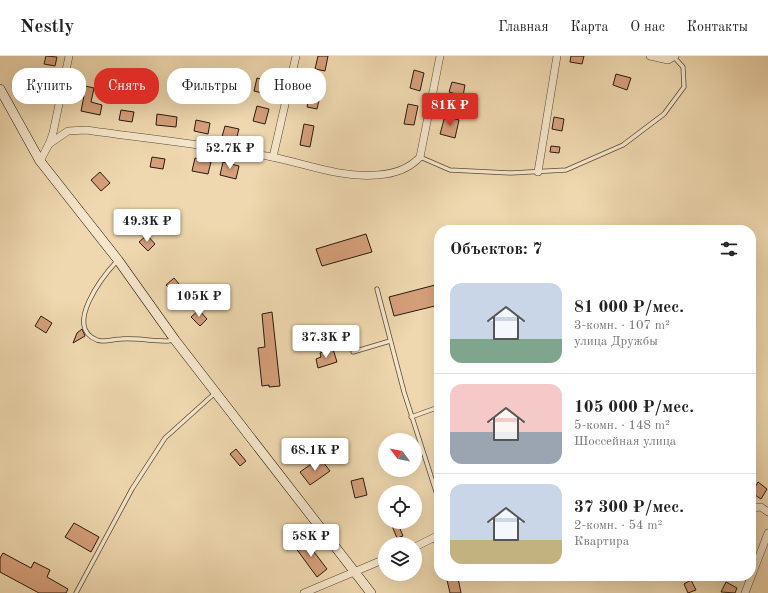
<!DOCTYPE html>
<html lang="ru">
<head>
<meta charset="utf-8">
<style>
  :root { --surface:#fff; --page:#f6f6f6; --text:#222; --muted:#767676; --line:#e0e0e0; --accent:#d93025 }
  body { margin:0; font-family:"Old Standard TT",serif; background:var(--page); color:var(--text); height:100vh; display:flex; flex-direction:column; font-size:15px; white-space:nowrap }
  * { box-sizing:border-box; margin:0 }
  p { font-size:13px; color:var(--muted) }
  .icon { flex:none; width:22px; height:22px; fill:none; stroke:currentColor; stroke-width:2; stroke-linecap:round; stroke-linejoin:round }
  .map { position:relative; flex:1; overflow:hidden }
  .details { position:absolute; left:434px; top:169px; width:322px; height:356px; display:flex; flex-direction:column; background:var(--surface); border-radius:16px; box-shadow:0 4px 16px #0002 }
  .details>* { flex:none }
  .banner { position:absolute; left:12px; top:12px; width:362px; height:36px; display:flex; gap:8px }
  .needle { width:26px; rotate:302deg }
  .fabs { position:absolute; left:378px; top:377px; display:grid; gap:8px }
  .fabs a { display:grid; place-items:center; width:44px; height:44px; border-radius:50%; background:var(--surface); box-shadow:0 4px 16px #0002; font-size:20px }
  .price { position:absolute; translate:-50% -34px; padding:0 9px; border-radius:4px; background:#fff; color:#222; font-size:13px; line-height:26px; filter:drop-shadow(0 1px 2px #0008) }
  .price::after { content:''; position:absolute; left:50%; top:24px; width:12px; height:9px; margin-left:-6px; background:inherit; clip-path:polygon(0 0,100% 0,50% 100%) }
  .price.active { background:var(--accent); color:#fff }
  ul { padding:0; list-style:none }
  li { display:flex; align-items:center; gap:12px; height:100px; padding:0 16px }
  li+li { border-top:1px solid var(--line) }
  li span { display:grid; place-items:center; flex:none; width:112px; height:80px; border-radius:12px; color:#555 }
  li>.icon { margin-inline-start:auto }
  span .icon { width:48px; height:48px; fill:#fffc; stroke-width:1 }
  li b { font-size:17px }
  h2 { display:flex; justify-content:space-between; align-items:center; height:48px; padding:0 16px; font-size:17px }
  .chip { padding:0 14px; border-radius:16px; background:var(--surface); box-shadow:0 4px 16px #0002; font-size:14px; line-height:36px }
  .chip.active { background:var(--accent); color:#fff }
  header { display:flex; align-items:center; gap:24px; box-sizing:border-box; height:56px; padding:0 20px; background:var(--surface); border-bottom:1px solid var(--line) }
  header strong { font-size:19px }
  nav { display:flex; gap:22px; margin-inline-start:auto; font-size:14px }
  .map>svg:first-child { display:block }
</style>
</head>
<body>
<header>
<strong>Nestly</strong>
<nav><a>Главная</a><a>Карта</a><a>О нас</a><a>Контакты</a></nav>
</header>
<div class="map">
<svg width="768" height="537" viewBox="0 0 768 537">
  <rect width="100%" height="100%" fill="#efd8af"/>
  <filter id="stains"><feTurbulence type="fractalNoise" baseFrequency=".005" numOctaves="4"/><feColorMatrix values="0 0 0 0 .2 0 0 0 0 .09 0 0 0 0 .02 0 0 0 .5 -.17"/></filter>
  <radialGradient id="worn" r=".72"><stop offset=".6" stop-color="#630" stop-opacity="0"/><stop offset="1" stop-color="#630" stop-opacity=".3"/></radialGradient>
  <!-- building -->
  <g fill="#d6a07b" stroke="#271a10">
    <path d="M46 0 57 1 55 10 44 8Z"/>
    <path d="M318 0H328L325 15 315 13Z"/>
    <path d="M571 0H584L582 8 570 6Z"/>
    <path d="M414 14 424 17 420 35 410 32Z"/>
    <path d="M616 18 631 22 627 34 613 29Z"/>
    <path d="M257 22 273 26 270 39 254 35Z"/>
    <path d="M452 26 465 29 463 40 449 36Z"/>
    <path d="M81 29 94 32 91 46 102 49 100 59 81 55 84 40 79 39Z"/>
    <path d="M311 34 321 36 317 53 307 51Z"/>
    <path d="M408 48 418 50 414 69 404 68Z"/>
    <path d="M257 50 269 53 265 68 253 65Z"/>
    <path d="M121 54 134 56 132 66 119 64Z"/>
    <path d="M157 58 177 61 176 71 156 69Z"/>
    <path d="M445 60 459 64 455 82 440 78Z"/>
    <path d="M554 61 564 63 562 75 552 73Z"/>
    <path d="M196 64 210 67 208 78 194 75Z"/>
    <path d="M304 68 314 70 310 91 300 89Z"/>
    <path d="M225 70 239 73 236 84 222 81Z"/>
    <path d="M551 90 560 91 559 97 550 96Z"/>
    <path d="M152 101 165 103 163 113 150 111Z"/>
    <path d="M195 102 211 106 208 118 192 115Z"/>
    <path d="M223 106 239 110 236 123 220 119Z"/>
    <path d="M100 116 110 127 101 135 91 124Z"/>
    <path d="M366 178 372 196 322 210 316 193Z"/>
    <path d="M147 179 155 188 148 195 139 186Z"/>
    <path d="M174 222 185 235 188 232 197 242 189 249 178 236 175 238 166 229Z"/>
    <path d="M439 228V249L394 260 389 241Z"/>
    <path d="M199 254 207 263 200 270 191 261Z"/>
    <path d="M272 256 280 330 269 331V329L262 330 258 292 265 291 262 258Z"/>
    <path d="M41 260 52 267 46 277 35 270Z"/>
    <path d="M82 273 85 280 73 287 77 277Z"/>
    <path d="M333 293 337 306 318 312 316 303 321 301 320 297Z"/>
    <path d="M236 393 246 405 240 410 230 398Z"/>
    <path d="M320 402 330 415 310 429 300 416Z"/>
    <path d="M363 422 367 439 355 442 351 425Z"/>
    <path d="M758 426 767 433 761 443 752 437Z"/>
    <path d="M74 467 99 481 91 496 65 481Z"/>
    <path d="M398 468 403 480 397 482 392 470Z"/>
    <path d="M305 484 327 513 317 521 295 491Z"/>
    <path d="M3 497 31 512 34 506 50 514 47 521 68 533 66 537H39L0 516V502Z"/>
    <path d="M458 522 461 537H450L447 524Z"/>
    <path d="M691 524 696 534 688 537 684 528Z"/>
    <path d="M726 526 737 532 735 537 721 536Z"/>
  </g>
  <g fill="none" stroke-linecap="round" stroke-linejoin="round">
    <!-- service casing -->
    <g stroke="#594a38" stroke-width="5">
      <g id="service">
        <path d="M420 101 450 114 511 117 566 114 623 89 664 58 684 31 683 11 674 1"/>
        <path d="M117 205C103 220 63 271 97 284 103 287 114 283 121 283 137 282 152 285 168 285L174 284"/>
        <path d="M377 233 404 336 439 445"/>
        <path d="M353 296 390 285"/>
        <path d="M411 361 439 351"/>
        <path d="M432 484 439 486"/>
        <path d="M76 537 132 433 165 382 215 337"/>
      </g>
    </g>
    <!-- minor casing -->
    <g stroke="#594a38" stroke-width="8">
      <g id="minor">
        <path d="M650 0 668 4 675 0"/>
        <path d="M49 88 68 75 86 74C148 83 211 89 272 101 307 108 340 122 377 119 393 118 409 113 420 101L440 0"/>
        <path d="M273 101 296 0"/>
        <path d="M40 105 49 88 53 77 69 0"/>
        <path d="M538 116 557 0"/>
        <path d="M751 452 761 451 768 456"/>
        <path d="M415 491 439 479"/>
        <path d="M304 537 385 503"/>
        <path d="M745 537 768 477"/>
      </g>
    </g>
    <!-- secondary casing -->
    <g stroke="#271a10" stroke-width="10">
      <path id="secondary" d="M0 33 40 105 118 204 175 284 371 537"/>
    </g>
    <!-- service -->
    <use href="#service" stroke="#f5e6cb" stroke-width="3.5"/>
    <!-- minor -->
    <use href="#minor" stroke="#f5e6cb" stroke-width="7"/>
    <!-- secondary -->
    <use href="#secondary" stroke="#f5e6cb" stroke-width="9"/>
  </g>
  <rect width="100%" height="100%" filter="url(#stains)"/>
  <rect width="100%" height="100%" fill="url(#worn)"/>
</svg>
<div class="fabs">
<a><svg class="needle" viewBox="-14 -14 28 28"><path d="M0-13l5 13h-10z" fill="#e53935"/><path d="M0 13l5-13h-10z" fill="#767676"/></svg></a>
<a><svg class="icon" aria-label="locate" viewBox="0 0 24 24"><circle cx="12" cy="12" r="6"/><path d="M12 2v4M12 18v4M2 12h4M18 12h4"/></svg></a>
<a><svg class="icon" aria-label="layers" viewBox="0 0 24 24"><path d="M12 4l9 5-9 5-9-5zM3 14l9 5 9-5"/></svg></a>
</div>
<b class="price active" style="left:450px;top:71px">81K ₽</b>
<b class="price" style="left:230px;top:114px">52.7K ₽</b>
<b class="price" style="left:147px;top:187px">49.3K ₽</b>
<b class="price" style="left:199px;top:262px">105K ₽</b>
<b class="price" style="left:326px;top:303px">37.3K ₽</b>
<b class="price" style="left:315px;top:416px">68.1K ₽</b>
<b class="price" style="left:311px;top:502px">58K ₽</b>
<div class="banner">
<a class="chip">Купить</a>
<a class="chip active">Снять</a>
<a class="chip">Фильтры</a>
<a class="chip">Новое</a>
</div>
<section class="details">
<h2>Объектов: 7<svg class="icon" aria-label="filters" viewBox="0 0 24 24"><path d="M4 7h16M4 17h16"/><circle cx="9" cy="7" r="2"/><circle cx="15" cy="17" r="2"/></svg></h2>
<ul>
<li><span style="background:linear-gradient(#c9d6e8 70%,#7fa58c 0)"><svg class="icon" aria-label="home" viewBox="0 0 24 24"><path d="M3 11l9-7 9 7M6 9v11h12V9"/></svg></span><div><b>81 000 ₽/мес.</b><p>3-комн. · 107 m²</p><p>улица Дружбы</p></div></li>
<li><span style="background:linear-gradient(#f6c9c9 60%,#9aa5b1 0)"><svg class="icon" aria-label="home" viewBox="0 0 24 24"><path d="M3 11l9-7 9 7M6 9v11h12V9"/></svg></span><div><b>105 000 ₽/мес.</b><p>5-комн. · 148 m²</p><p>Шоссейная улица</p></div></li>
<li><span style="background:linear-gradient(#c9d6e8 70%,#c2b280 0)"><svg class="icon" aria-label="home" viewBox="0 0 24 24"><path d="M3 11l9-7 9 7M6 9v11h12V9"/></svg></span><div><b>37 300 ₽/мес.</b><p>2-комн. · 54 m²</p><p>Квартира</p></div></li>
</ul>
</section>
</div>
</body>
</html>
